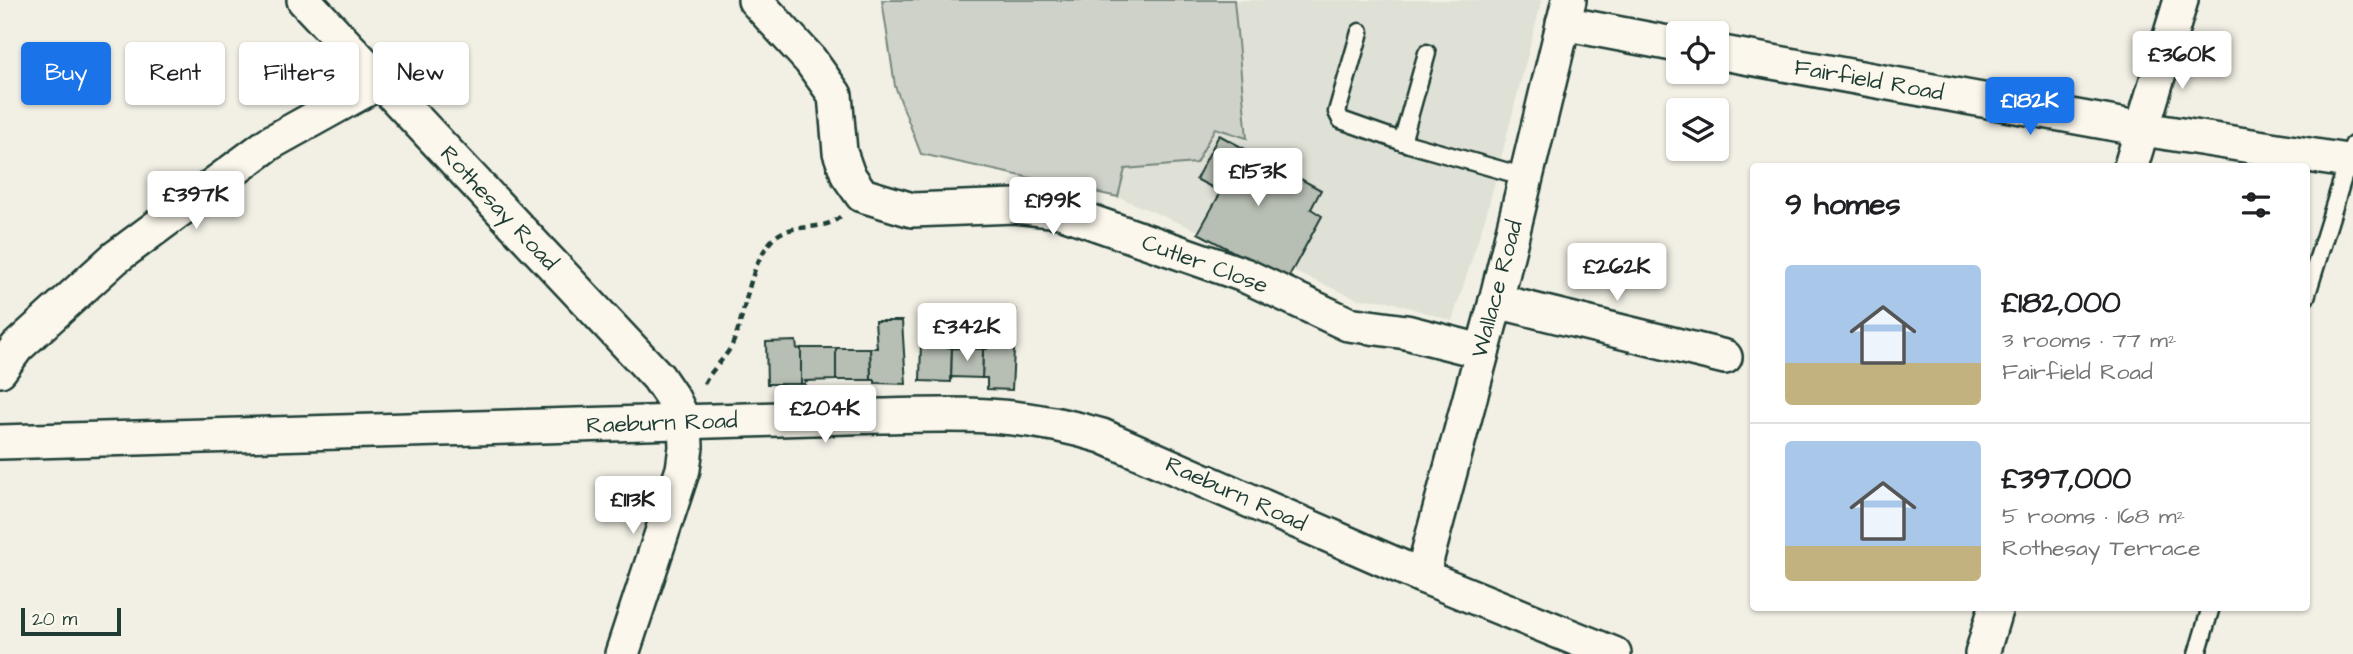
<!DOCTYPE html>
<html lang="en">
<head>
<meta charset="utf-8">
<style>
  :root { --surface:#fff; --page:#f6f6f6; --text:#202124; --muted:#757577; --line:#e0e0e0; --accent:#1a73e8 }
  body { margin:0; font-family:"Architects Daughter",sans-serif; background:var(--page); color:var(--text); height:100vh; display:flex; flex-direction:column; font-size:26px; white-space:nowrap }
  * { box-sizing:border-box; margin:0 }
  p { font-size:23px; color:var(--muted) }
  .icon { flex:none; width:38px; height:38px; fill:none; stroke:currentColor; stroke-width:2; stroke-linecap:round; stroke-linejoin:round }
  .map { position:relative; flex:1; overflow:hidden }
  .side { position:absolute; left:1750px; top:163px; width:560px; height:448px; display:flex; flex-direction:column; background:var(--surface); border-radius:7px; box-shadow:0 2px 5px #0004 }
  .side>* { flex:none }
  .hud { position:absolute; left:21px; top:42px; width:665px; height:63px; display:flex; gap:14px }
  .controls { position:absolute; left:1666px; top:21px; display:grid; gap:14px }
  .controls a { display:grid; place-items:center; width:63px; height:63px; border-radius:7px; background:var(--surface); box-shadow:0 2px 5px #0004; font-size:35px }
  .scale { position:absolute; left:21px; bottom:18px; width:100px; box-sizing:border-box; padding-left:7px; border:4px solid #1f3d34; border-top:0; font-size:19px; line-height:24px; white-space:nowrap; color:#1f3d34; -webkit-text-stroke:5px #fbf7ec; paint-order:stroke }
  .price { position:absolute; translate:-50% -60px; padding:0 16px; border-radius:7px; background:#fff; color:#222; font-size:23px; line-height:46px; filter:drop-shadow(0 2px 4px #0008) }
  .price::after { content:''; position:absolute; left:50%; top:42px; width:21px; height:16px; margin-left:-10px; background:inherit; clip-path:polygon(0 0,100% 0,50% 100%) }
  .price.current { background:var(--accent); color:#fff }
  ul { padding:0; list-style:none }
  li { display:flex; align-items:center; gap:21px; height:175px; padding:0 35px }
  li+li { border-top:2px solid var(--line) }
  li span { display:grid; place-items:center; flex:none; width:196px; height:140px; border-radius:7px; color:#555 }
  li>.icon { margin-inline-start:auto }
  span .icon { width:84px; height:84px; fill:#fffc; stroke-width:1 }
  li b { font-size:30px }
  h2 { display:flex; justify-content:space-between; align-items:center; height:84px; padding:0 35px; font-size:30px }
  .tag { padding:0 24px; border-radius:7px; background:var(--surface); box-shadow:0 2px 5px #0004; font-size:24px; line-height:63px }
  .tag.current { background:var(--accent); color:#fff }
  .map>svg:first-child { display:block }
</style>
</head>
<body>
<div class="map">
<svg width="2353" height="654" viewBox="0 0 2353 654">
  <rect width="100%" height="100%" fill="#f2f0e5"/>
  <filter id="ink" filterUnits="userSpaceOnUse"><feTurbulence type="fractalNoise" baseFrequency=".0143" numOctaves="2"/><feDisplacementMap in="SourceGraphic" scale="14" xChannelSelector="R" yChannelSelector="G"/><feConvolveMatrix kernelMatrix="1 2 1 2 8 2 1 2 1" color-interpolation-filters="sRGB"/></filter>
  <g filter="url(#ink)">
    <!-- built -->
    <path fill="#e0e1d6" d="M882 0H1542L1487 212 1452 321 1388 301 1358 299 1118 197 921 154 895 86Z"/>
    <!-- green -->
    <path fill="#cfd2c8" stroke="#77887e" stroke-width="2" d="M882 0H1234L1247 138 1215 128 1196 163 1125 169 1118 197 921 154 895 86Z"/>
    <!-- building -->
    <g fill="#b7beb3" stroke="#1f3d34" stroke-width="2">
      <path d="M1219 135 1321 190 1311 209 1322 216 1287 280 1198 233 1221 192 1196 179Z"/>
      <path d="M989 309 1016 310 1012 390 987 389V378H982L983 349H987Z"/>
      <path d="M875 321H902L906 384 875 383V380H871L870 348H877Z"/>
      <path d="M796 341 797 349 801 348V384H767L766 342Z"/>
      <path d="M921 342H947V347L952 348 951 382 920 381Z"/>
      <path d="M801 348H836V380L805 381V384H801Z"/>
      <path d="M836 348H870L871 380H836Z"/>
      <path d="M952 348 983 349 982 378 951 377V382Z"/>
    </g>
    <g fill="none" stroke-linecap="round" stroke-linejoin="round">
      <!-- service casing -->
      <g stroke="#1f3d34" stroke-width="21">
        <g id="service">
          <path d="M1360 32 1337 112 1341 120 1409 144 1526 177"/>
          <path d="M1402 142 1427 53"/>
          <path d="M2306 297 2353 145"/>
          <path d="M2197 654 2211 607"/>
        </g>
      </g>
      <!-- minor casing -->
      <g stroke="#1f3d34" stroke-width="38">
        <g id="minor">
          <path d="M304 0 658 377 673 399 685 423 686 447 683 469 622 654"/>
          <path d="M755 0 810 60 835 95 840 152 848 175 862 195 912 210 1015 206 1060 211 1244 275 1348 324 1406 332 1481 351"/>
          <path d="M1563 23 1678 45"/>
          <path d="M1717 52 2143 129 2353 162"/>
          <path d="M2131 166 2181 0"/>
          <path d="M1496 301 1725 357"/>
          <path d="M0 370 17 347 115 258 270 143 380 82"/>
          <path d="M0 442 881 416C962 414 1024 412 1102 436L1422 576 1614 654"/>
          <path d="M1422 576 1496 301 1569 0"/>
          <path d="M1982 654 1996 607"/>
        </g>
      </g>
      <!-- path -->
      <path stroke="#1f3d34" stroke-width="4.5" stroke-dasharray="7 5" stroke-linecap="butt" d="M704 384C711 370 725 359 732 345 747 313 747 268 772 240 790 220 822 234 841 216"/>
      <!-- service -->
      <use href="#service" stroke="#fbf7ec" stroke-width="16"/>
      <!-- minor -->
      <use href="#minor" stroke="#fbf7ec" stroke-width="33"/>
    </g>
  </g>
  <g text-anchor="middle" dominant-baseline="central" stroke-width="6" stroke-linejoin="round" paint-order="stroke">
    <!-- street labels -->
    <g font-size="23" fill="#1f3d34" stroke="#fbf7ec">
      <text transform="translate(1869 80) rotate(10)">Fairfield Road</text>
      <text transform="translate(499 208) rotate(47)">Rothesay Road</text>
      <text transform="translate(1205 264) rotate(20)">Cutler Close</text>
      <text transform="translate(1497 289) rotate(-75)">Wallace Road</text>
      <text transform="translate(662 423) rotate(-2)">Raeburn Road</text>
      <text transform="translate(1236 494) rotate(24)">Raeburn Road</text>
    </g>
  </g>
</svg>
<div class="controls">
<a><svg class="icon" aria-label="locate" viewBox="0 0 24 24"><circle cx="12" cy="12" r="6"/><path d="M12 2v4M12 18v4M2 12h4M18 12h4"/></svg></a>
<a><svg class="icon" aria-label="layers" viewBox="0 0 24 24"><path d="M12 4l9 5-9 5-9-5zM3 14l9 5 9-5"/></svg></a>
</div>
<div class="scale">20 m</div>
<b class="price" style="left:2182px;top:91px">£360K</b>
<b class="price current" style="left:2030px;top:137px">£182K</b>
<b class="price" style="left:1258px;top:208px">£153K</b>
<b class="price" style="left:196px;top:231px">£397K</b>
<b class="price" style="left:1053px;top:237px">£199K</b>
<b class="price" style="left:1617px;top:303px">£262K</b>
<b class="price" style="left:967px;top:363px">£342K</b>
<b class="price" style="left:825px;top:445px">£204K</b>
<b class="price" style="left:633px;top:536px">£113K</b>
<div class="hud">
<a class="tag current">Buy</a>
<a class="tag">Rent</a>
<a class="tag">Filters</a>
<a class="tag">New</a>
</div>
<section class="side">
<h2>9 homes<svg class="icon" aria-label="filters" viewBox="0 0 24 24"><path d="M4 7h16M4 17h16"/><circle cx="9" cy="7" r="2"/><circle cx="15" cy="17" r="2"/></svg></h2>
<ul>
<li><span style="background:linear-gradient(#a9c7e8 70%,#c2b280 0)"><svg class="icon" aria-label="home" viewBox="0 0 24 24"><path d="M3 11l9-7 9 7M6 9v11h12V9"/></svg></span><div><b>£182,000</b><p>3 rooms · 77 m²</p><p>Fairfield Road</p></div></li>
<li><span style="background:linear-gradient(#a9c7e8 75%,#c2b280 0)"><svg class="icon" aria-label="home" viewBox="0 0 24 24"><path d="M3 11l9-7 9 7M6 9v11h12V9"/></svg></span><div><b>£397,000</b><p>5 rooms · 168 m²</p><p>Rothesay Terrace</p></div></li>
</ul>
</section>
</div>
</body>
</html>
